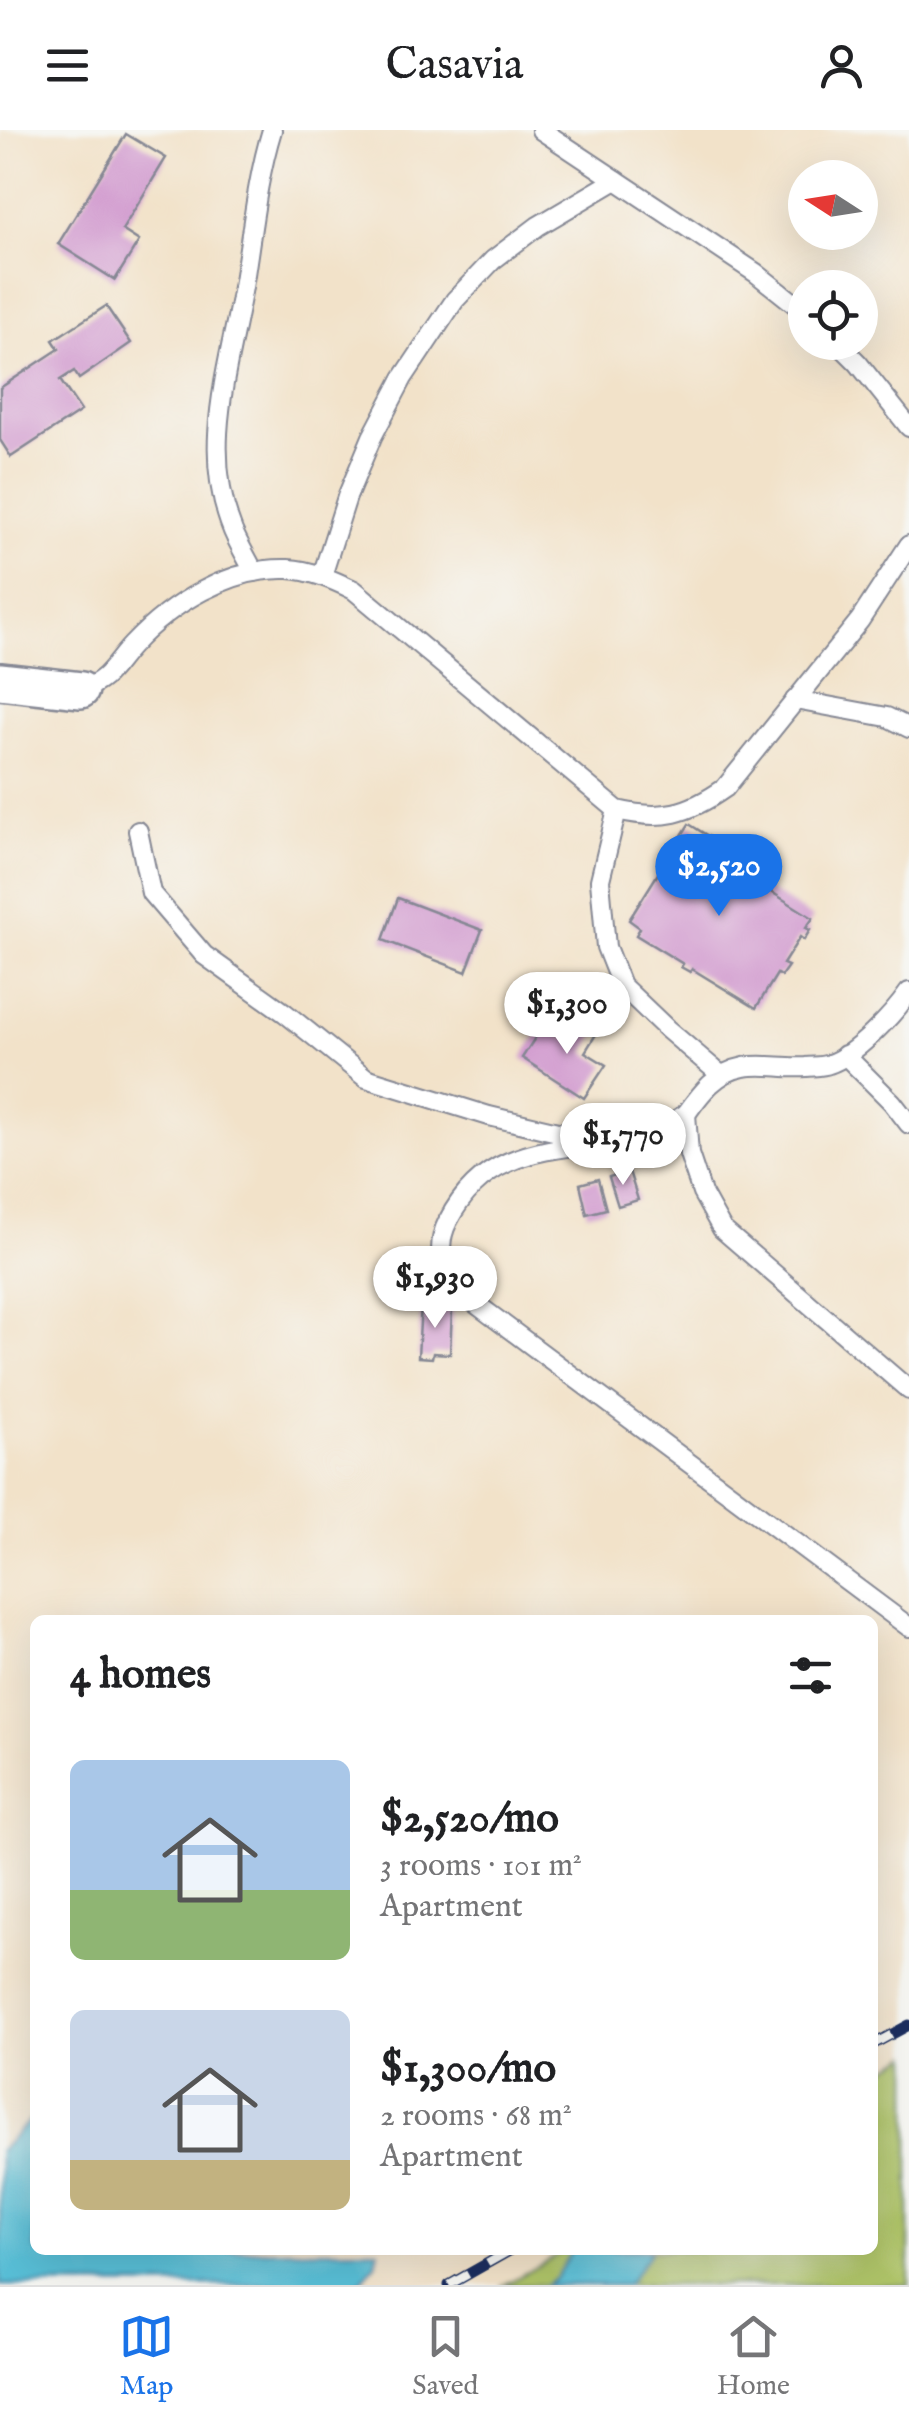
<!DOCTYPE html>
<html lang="en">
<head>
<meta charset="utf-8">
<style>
  :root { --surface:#fff; --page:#f6f6f6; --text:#202124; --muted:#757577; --line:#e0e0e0; --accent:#1a73e8 }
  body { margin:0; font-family:"IM FELL English",serif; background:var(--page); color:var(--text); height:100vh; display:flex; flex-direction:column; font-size:38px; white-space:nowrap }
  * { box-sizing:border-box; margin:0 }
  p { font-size:32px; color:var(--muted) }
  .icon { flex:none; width:55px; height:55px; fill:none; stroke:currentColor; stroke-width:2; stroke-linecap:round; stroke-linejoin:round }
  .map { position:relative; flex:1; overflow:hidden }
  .drawer { position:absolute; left:30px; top:1485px; width:848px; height:640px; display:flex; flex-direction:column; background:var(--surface); border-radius:15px; box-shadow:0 10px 40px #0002 }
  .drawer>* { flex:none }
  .needle { width:65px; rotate:282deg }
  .fabs { position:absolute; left:788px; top:30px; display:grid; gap:20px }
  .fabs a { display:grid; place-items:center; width:90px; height:90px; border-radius:50%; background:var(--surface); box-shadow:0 10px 40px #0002; font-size:50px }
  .price { position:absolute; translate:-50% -85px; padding:0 22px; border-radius:35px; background:#fff; color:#222; font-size:32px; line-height:65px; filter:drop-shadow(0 2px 5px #0008) }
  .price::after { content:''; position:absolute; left:50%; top:60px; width:30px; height:22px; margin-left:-15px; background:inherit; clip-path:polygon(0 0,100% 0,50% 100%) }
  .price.on { background:var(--accent); color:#fff }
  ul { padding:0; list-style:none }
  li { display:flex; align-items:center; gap:30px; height:250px; padding:0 40px }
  li span { display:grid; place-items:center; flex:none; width:280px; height:200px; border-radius:15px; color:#555 }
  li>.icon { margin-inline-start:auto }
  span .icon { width:120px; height:120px; fill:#fffc; stroke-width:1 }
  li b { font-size:42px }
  h2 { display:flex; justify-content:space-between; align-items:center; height:120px; padding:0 40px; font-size:42px }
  header { display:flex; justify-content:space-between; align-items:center; height:130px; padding:0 40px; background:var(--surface); font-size:45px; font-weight:600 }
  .tabs { display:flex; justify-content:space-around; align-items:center; height:140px; border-top:2px solid var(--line); background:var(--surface); font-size:28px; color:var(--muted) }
  .tabs a { display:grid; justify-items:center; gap:5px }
  .tabs .on { color:var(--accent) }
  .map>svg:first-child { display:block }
</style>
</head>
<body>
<header><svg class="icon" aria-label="menu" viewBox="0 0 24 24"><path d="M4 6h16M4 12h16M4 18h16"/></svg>Casavia<svg class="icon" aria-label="person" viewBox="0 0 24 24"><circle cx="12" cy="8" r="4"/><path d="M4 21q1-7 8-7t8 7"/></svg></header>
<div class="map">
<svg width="909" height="2155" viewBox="0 0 909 2155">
  <rect width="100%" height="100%" fill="#f6f6f2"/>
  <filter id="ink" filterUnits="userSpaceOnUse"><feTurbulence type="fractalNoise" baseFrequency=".01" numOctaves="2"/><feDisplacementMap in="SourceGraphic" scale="20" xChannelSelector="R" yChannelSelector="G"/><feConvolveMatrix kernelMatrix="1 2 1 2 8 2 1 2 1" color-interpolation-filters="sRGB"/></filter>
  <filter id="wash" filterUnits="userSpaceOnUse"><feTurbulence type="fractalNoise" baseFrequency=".0048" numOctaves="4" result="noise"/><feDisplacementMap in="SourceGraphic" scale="40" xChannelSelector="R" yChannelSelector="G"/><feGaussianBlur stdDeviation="2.25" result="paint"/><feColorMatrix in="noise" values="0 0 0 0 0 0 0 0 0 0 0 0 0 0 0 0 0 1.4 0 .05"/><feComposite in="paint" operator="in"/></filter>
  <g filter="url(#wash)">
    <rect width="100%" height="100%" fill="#f2e2c9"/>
    <!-- green -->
    <path fill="#aec368" stroke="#647963" stroke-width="2.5" d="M909 1925V2155H504L566 2120H872L873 1946Z"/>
    <!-- water -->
    <g fill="#58bed6" stroke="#3a769a" stroke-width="2.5">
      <path d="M35 1985V2120H379L376 2134 357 2155H0V2020Z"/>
      <path d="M572 2120H650L648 2126 627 2155H545L556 2147Z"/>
    </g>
    <g id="blocks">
      <!-- building -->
      <g fill="#d29bcf">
        <path d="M126 4 166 28 122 100 139 111 115 150 58 114Z"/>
        <path d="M106 176 131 213 79 249 74 241 60 250 81 281 11 327 0 310V258L59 219 53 210Z"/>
        <path d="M689 694 729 719 722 731 813 788 806 798 810 800 804 810 800 807 783 834 788 836 781 846 777 844 756 878 692 839 690 842 681 837 683 834 636 805 640 798 629 790Z"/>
        <path d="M398 768 482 800 466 842 383 810Z"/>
        <path d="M578 887 598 901 585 922 606 935 584 968 522 928 544 894 564 908Z"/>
        <path d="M629 1041 638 1070 618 1076 609 1047Z"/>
        <path d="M598 1049 606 1079 587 1084 580 1054Z"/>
        <path d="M421 1174 436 1175 435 1179 452 1180 450 1224 433 1223 432 1228 418 1227Z"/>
      </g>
    </g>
  </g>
  <g filter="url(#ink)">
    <use href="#blocks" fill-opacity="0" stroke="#868894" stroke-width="2.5"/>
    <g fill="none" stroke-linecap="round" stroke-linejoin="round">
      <!-- lane casing -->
      <g stroke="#868894" stroke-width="22">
        <g id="lane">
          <path d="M541 0 756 143 805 182"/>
          <path d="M837 212 858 233 909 297"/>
          <path d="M254 442C247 428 239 415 233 401 199 318 230 235 244 151 252 101 257 49 272 0"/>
          <path d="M322 446 347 367 372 307 403 248 455 170 493 130 538 96 616 50"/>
          <path d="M81 560C110 550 113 535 132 515 170 474 230 437 288 439 311 440 333 450 354 460L617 680C662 691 688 684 725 658L860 490 909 415"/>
          <path d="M795 570 887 587 909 598"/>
          <path d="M617 680 600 750 606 817 621 855 667 899 721 945"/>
          <path d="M138 701 151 763 204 825 285 883 366 948 489 986 592 1010"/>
          <path d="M845 925 892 972 909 994"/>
          <path d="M686 984C701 963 716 942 744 937 763 933 786 939 806 937 813 936 822 937 829 934 856 925 893 885 909 862"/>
          <path d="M909 1260 722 1099 702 1063 689 1024 686 984C675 990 664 1000 652 1004 640 1008 626 1008 614 1010 545 1021 484 1020 448 1091 434 1119 443 1139 460 1162L909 1497"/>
        </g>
      </g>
      <!-- street casing -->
      <g stroke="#868894" stroke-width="40">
        <path id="street" d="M0 551 81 560"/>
      </g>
      <!-- lane -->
      <use href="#lane" stroke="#fff" stroke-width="18"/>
      <!-- street -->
      <use href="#street" stroke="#fff" stroke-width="35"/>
      <!-- rail casing -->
      <g stroke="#1b2f5e" stroke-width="11">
        <g id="rail">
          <path d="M872 1915 909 1895"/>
          <path d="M449 2155 511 2120"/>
        </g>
      </g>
      <!-- rail -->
      <use href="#rail" stroke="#f6f6f2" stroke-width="8" stroke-dasharray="22" stroke-linecap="butt"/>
    </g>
  </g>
</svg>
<div class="fabs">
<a><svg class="needle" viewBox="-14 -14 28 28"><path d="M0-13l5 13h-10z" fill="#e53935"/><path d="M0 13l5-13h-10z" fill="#757577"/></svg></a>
<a><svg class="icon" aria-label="locate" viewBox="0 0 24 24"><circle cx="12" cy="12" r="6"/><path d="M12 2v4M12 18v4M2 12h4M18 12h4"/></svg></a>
</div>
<b class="price on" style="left:719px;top:789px">$2,520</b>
<b class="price" style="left:567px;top:927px">$1,300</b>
<b class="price" style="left:623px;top:1058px">$1,770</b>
<b class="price" style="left:435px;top:1201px">$1,930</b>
<section class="drawer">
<h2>4 homes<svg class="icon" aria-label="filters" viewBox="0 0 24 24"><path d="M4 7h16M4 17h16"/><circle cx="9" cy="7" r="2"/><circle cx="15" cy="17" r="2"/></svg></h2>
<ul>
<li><span style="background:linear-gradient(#a9c7e8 65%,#8fb573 0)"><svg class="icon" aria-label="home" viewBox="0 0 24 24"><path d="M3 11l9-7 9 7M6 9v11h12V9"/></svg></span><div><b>$2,520/mo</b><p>3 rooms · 101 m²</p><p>Apartment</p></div></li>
<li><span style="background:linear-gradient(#c9d6e8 75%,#c2b280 0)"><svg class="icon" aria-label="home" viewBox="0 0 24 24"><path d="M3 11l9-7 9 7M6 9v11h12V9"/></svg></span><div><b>$1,300/mo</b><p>2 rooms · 68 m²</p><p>Apartment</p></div></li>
</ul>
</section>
</div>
<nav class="tabs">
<a class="on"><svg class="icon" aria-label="map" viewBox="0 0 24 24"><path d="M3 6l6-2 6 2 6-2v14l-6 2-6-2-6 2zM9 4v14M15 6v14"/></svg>Map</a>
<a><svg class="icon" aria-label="saved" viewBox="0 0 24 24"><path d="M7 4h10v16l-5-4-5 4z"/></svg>Saved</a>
<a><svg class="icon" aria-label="home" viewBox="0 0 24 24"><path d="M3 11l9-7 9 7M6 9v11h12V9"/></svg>Home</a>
</nav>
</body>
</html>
